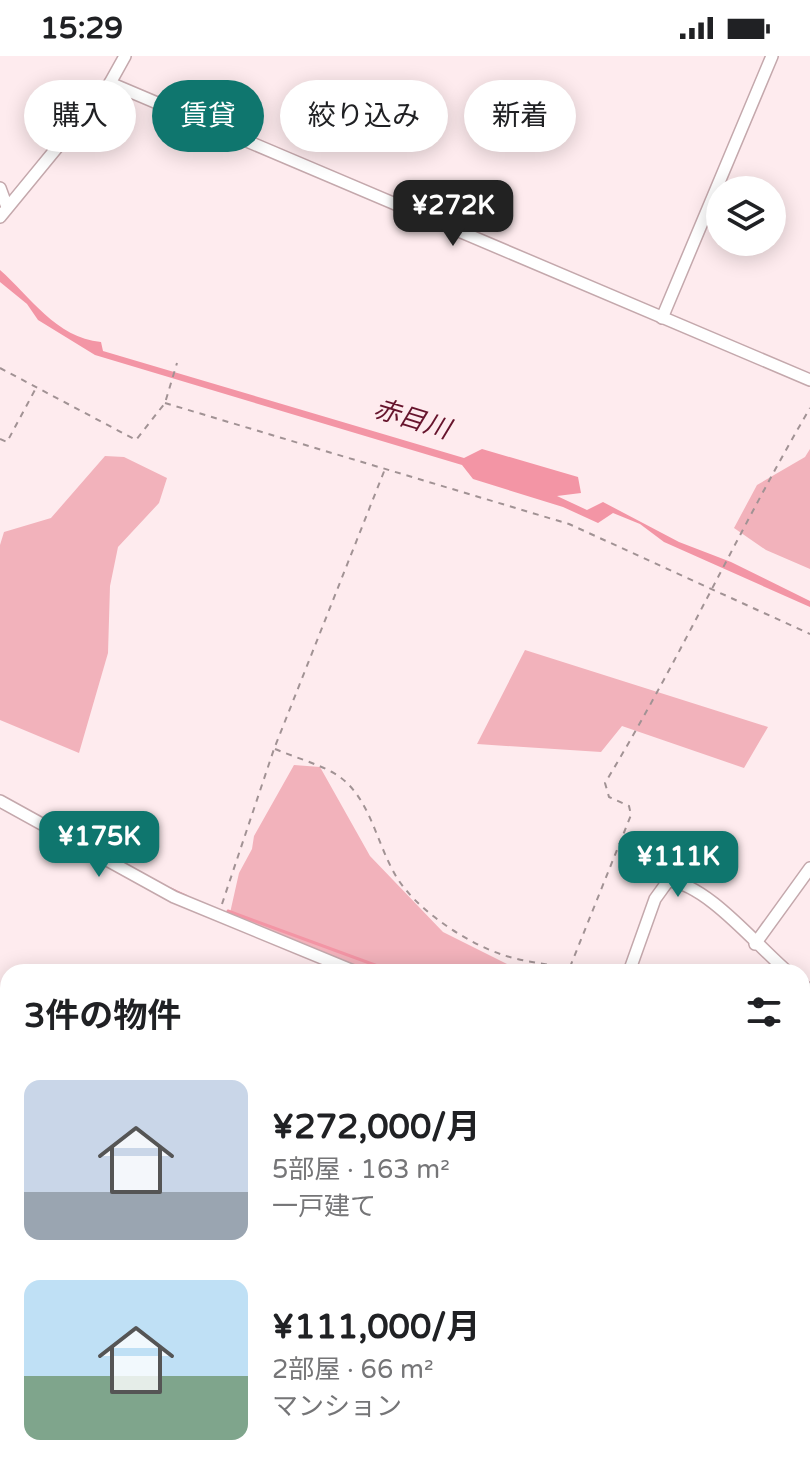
<!DOCTYPE html>
<html lang="ja">
<head>
<meta charset="utf-8">
<style>
  :root { --surface:#fff; --page:#f6f6f6; --text:#202124; --muted:#757577; --accent:#0f766e }
  body { margin:0; font-family:"Varela Round","Noto Sans JP",sans-serif; background:var(--page); color:var(--text); height:100vh; display:flex; flex-direction:column; font-size:30px; white-space:nowrap }
  * { box-sizing:border-box; margin:0 }
  p { font-size:26px; color:var(--muted) }
  .icon { flex:none; width:44px; height:44px; fill:none; stroke:currentColor; stroke-width:2; stroke-linecap:round; stroke-linejoin:round }
  .map { position:relative; flex:1; overflow:hidden }
  .drawer { position:absolute; left:0px; top:908px; width:810px; height:512px; display:flex; flex-direction:column; background:var(--surface); border-radius:24px 24px 0 0; box-shadow:0 4px 20px #0003 }
  .drawer>* { flex:none }
  .guide { position:absolute; left:24px; top:24px; width:762px; height:72px; display:flex; gap:16px }
  .controls { position:absolute; left:706px; top:120px; display:grid; gap:16px }
  .controls a { display:grid; place-items:center; width:80px; height:80px; border-radius:50%; background:var(--surface); box-shadow:0 4px 20px #0003; font-size:40px }
  .price { position:absolute; translate:-50% -68px; padding:0 18px; border-radius:16px; background:var(--accent); color:#fff; font-size:26px; line-height:52px; filter:drop-shadow(0 2px 4px #0008) }
  .price::after { content:''; position:absolute; left:50%; top:48px; width:24px; height:18px; margin-left:-12px; background:inherit; clip-path:polygon(0 0,100% 0,50% 100%) }
  .price.selected { background:#222; color:#fff }
  ul { padding:0; list-style:none }
  li { display:flex; align-items:center; gap:24px; height:200px; padding:0 24px }
  li span { display:grid; place-items:center; flex:none; width:224px; height:160px; border-radius:16px; color:#555 }
  li>.icon { margin-inline-start:auto }
  span .icon { width:96px; height:96px; fill:#fffc; stroke-width:1 }
  li b { font-size:34px }
  h2 { display:flex; justify-content:space-between; align-items:center; height:96px; padding:0 24px; font-size:34px }
  .tag { padding:0 28px; border-radius:36px; background:var(--surface); box-shadow:0 4px 20px #0003; font-size:28px; line-height:72px }
  .tag.selected { background:var(--accent); color:#fff }
  .status { display:flex; justify-content:space-between; align-items:center; height:56px; padding:0 40px; background:var(--surface); direction:ltr }
  .status svg { height:22px; fill:currentColor }
  .map>svg:first-child { display:block }
</style>
</head>
<body>
<div class="status"><b>15:29</b><svg viewBox="0 0 49 12"><path d="M0 12V9h3v3zM5 12V6h3v6zM10 12V3h3v9zM15 12V0h3v12zM26 1h20v11H26zM47 4h2v5h-2z"/></svg></div>
<div class="map">
<svg width="810" height="1420" viewBox="0 0 810 1420">
  <rect width="100%" height="100%" fill="#feebee"/>
  <!-- green -->
  <g fill="#f2b2bb">
    <path d="M810 393V513L766 494 734 472 757 429 805 401Z"/>
    <path d="M105 400 124 401 167 422 159 447 118 491 110 530 108 597 79 697 0 664V489L4 476 51 462Z"/>
    <path d="M525 594 768 671 744 712 622 670 601 696 477 688Z"/>
    <path d="M294 709 320 711 370 800 443 876 523 916H340L230 857 239 817 252 793 254 780Z"/>
    <path d="M802 983 810 988V1110L802 1113Z"/>
  </g>
  <!-- water -->
  <path fill="#f395a5" d="M0 214C30 240 56 282 101 286L103 295 464 402 482 393 578 421 581 437 557 440 587 454 603 446 679 486 731 506 810 545V551L664 486 640 468 613 457 598 467 563 451 473 423 462 409 95 299 38 264 27 248 0 226Z"/>
  <g fill="none" stroke-linecap="round" stroke-linejoin="round">
    <!-- stream -->
    <g stroke="#f395a5" stroke-width="3">
      <path d="M55 765 98 793"/>
      <path d="M171 833 186 840"/>
      <path d="M228 855 394 916"/>
      <path d="M0 1156 8 1163"/>
      <path d="M802 1257 810 1266"/>
      <path d="M232 1412 239 1420"/>
    </g>
    <!-- minor casing -->
    <g stroke="#c4a8ac" stroke-width="14">
      <g id="minor">
        <path d="M110 27 810 324"/>
        <path d="M0 132 7 151"/>
        <path d="M0 161 110 27 125 0"/>
        <path d="M662 262 772 0"/>
        <path d="M0 745 174 841 356 916"/>
        <path d="M755 888 810 812"/>
        <path d="M629 916 655 843 668 825C706 827 757 890 788 916"/>
        <path d="M802 928 810 935"/>
        <path d="M802 1120 810 1118"/>
        <path d="M802 1271 810 1280"/>
      </g>
    </g>
    <!-- path -->
    <g stroke="#a19294" stroke-width="2" stroke-dasharray="6 6" stroke-linecap="butt">
      <path d="M0 312 136 384 165 347 177 307"/>
      <path d="M165 347 569 468 810 578"/>
      <path d="M0 383 7 386 36 332"/>
      <path d="M275 693C294 701 315 707 332 716 375 739 376 800 406 834 428 861 470 888 503 899 531 908 564 910 593 916"/>
      <path d="M222 848 274 693 385 413"/>
      <path d="M570 911 631 759 629 750 609 741 605 727C679 605 738 475 810 352"/>
      <path d="M0 1172 8 1179"/>
      <path d="M0 1215 8 1208"/>
      <path d="M218 1412 225 1420"/>
      <path d="M634 1412 642 1420"/>
    </g>
    <!-- minor -->
    <use href="#minor" stroke="#fff" stroke-width="11"/>
  </g>
  <g text-anchor="middle" dominant-baseline="central" stroke-width="8" stroke-linejoin="round" paint-order="stroke">
    <!-- water labels -->
    <g font-size="26" font-style="italic" fill="#66142c" stroke="#feebee">
      <text transform="translate(412 363) rotate(17)">赤目川</text>
    </g>
  </g>
</svg>
<div class="controls">
<a><svg class="icon" aria-label="layers" viewBox="0 0 24 24"><path d="M12 4l9 5-9 5-9-5zM3 14l9 5 9-5"/></svg></a>
</div>
<b class="price selected" style="left:453px;top:192px">¥272K</b>
<b class="price" style="left:99px;top:823px">¥175K</b>
<b class="price" style="left:678px;top:843px">¥111K</b>
<div class="guide">
<a class="tag">購入</a>
<a class="tag selected">賃貸</a>
<a class="tag">絞り込み</a>
<a class="tag">新着</a>
</div>
<section class="drawer">
<h2>3件の物件<svg class="icon" aria-label="filters" viewBox="0 0 24 24"><path d="M4 7h16M4 17h16"/><circle cx="9" cy="7" r="2"/><circle cx="15" cy="17" r="2"/></svg></h2>
<ul>
<li><span style="background:linear-gradient(#c9d6e8 70%,#9aa5b1 0)"><svg class="icon" aria-label="home" viewBox="0 0 24 24"><path d="M3 11l9-7 9 7M6 9v11h12V9"/></svg></span><div><b>¥272,000/月</b><p>5部屋 · 163 m²</p><p>一戸建て</p></div></li>
<li><span style="background:linear-gradient(#bfe0f5 60%,#7fa58c 0)"><svg class="icon" aria-label="home" viewBox="0 0 24 24"><path d="M3 11l9-7 9 7M6 9v11h12V9"/></svg></span><div><b>¥111,000/月</b><p>2部屋 · 66 m²</p><p>マンション</p></div></li>
</ul>
</section>
</div>
</body>
</html>
